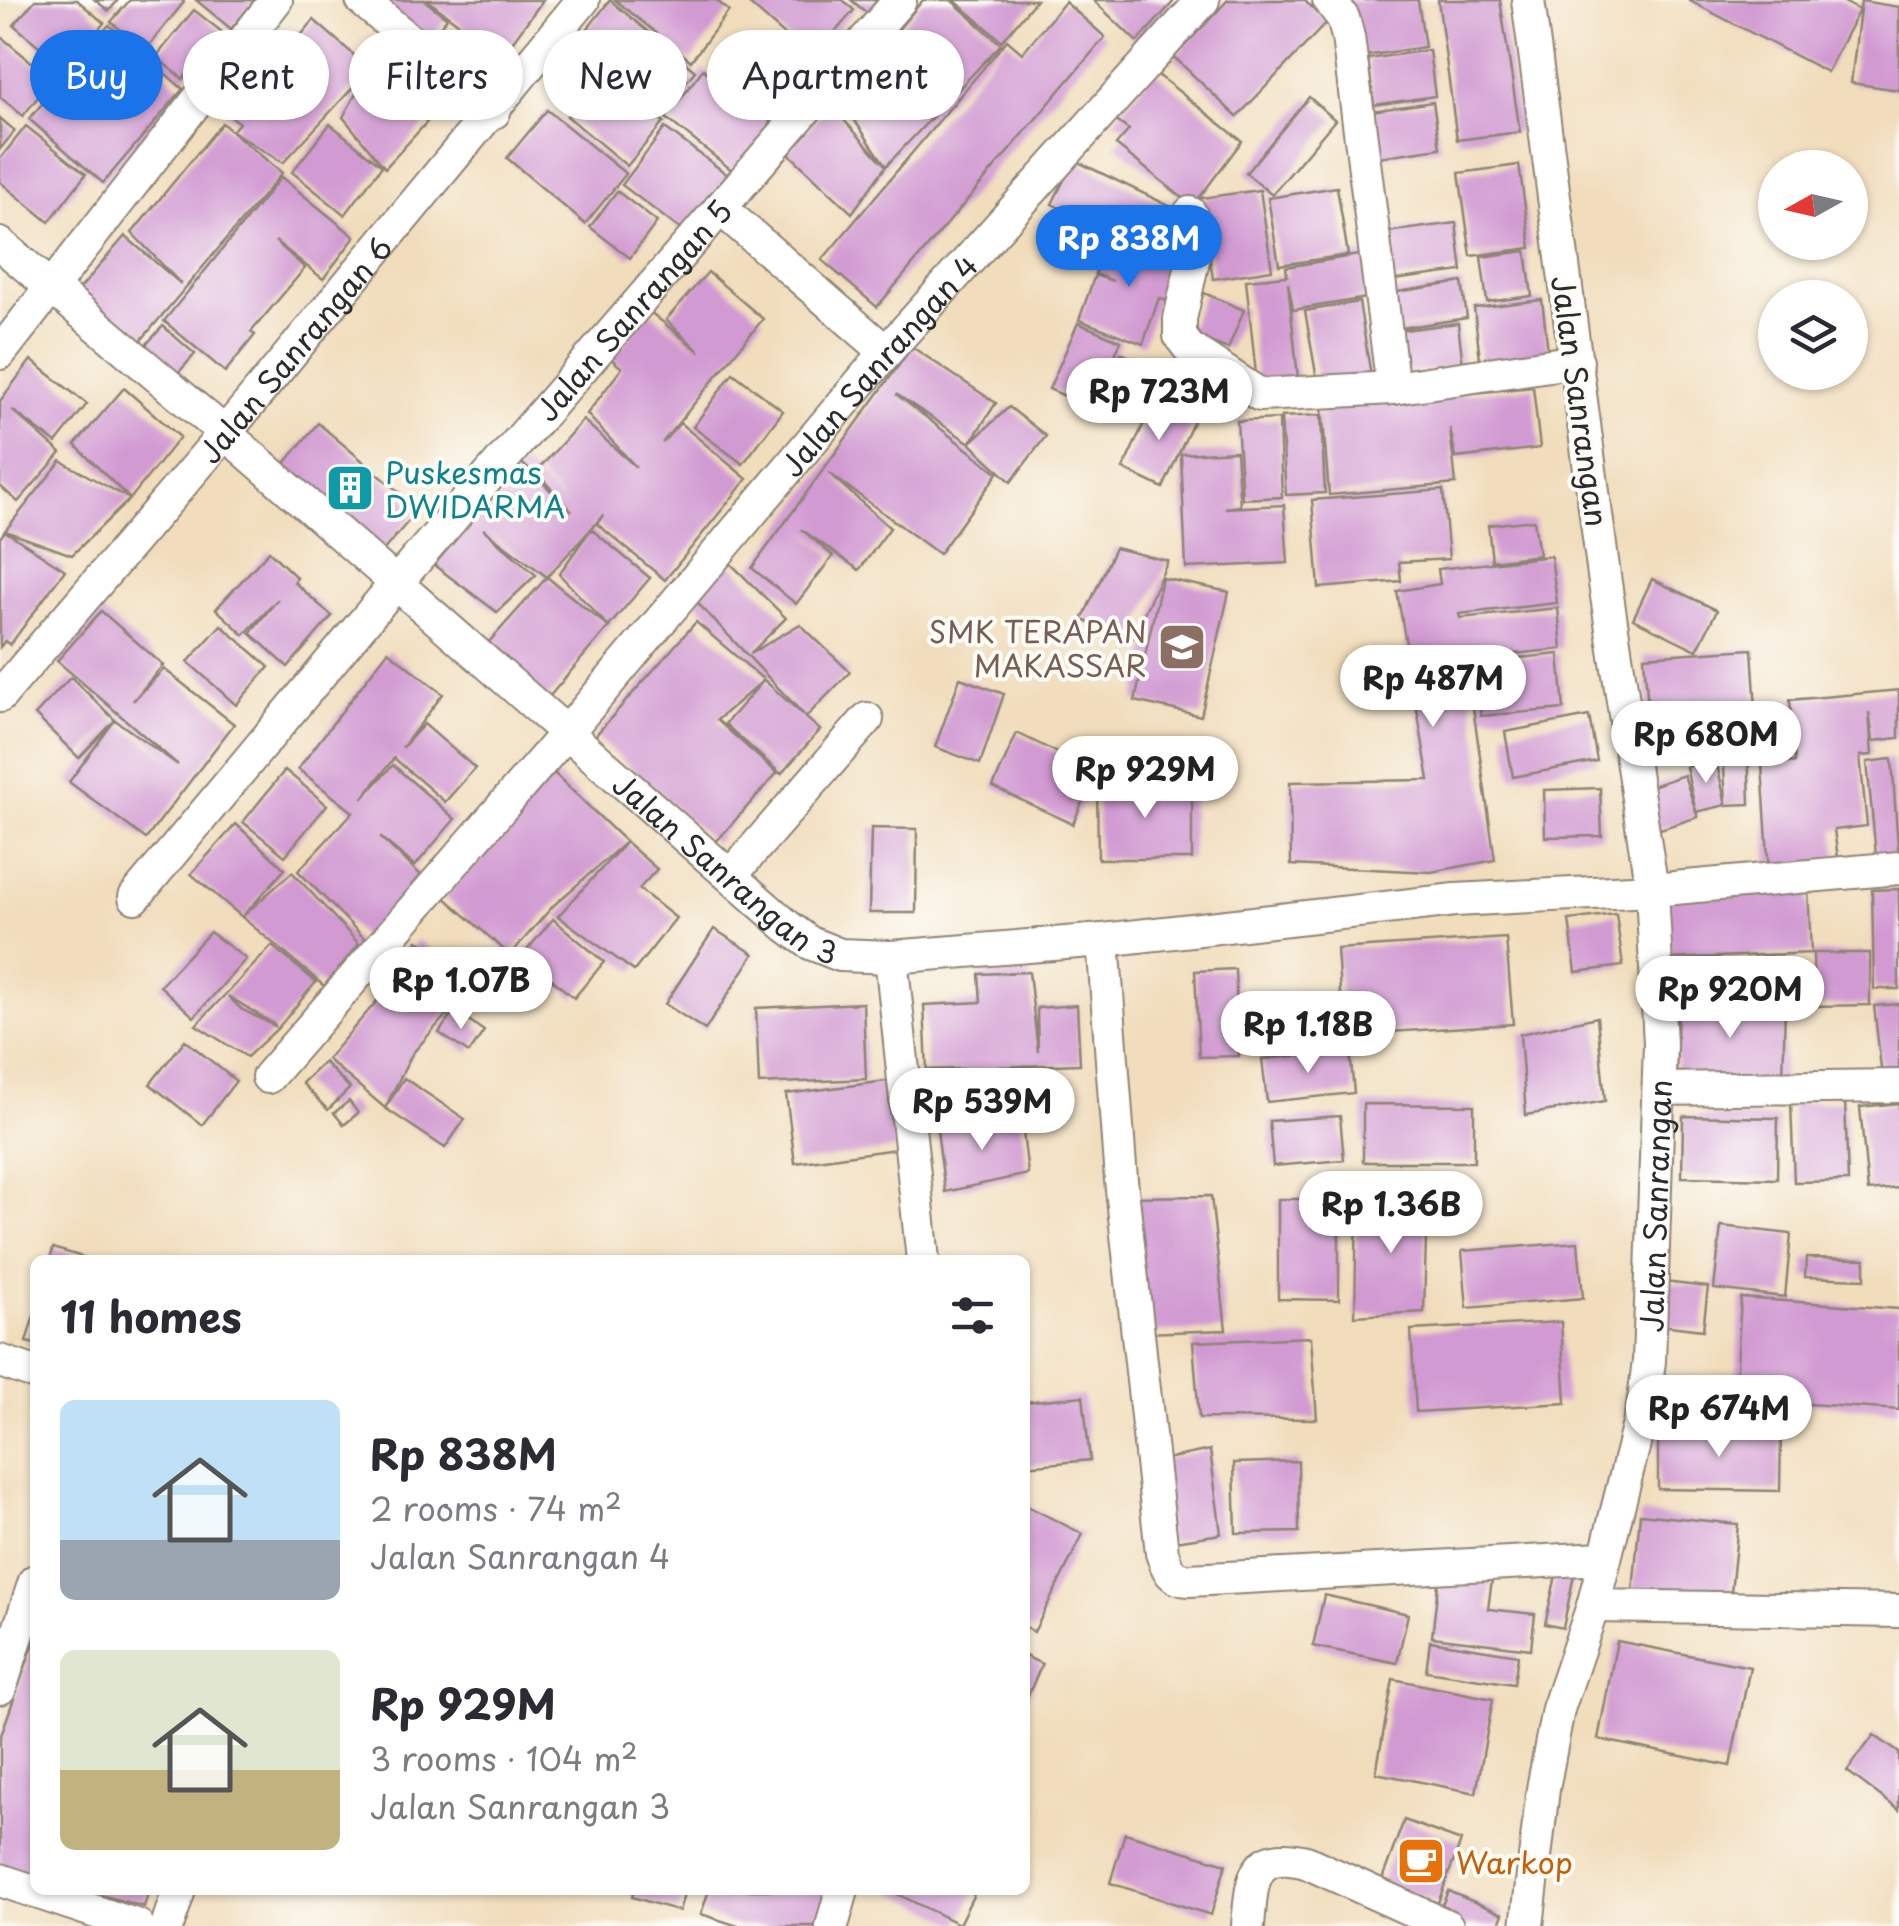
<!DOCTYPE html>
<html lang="en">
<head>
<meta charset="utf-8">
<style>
  :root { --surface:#fff; --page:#f7f7f7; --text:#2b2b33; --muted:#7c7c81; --accent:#1a73e8 }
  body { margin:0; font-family:"Playpen Sans",sans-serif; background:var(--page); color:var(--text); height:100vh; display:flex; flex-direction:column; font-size:38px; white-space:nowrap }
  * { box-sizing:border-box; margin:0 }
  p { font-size:32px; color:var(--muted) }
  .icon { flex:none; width:55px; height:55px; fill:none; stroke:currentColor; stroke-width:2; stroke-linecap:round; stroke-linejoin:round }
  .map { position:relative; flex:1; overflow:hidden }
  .panel { position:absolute; left:30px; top:1255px; width:1000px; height:640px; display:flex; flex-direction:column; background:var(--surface); border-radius:15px; box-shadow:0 2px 8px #0004 }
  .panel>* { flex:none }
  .hud { position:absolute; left:30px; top:30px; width:1000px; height:90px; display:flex; gap:20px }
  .needle { width:65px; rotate:262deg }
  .controls { position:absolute; left:1758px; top:150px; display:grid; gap:20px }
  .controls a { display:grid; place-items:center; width:110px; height:110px; border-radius:50%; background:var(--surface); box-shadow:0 2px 8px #0004; font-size:50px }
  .price { position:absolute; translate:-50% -85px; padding:0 22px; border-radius:35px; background:#fff; color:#222; font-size:32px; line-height:65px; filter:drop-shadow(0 2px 5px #0008) }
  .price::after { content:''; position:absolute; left:50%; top:60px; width:30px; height:22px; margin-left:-15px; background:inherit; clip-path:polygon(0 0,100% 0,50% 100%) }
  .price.active { background:var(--accent); color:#fff }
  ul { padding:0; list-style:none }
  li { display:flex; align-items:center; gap:30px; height:250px; padding:0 30px }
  li span { display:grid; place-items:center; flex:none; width:280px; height:200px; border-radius:15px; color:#555 }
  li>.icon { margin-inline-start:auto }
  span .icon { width:120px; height:120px; fill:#fffc; stroke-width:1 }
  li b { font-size:42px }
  h2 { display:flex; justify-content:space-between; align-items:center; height:120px; padding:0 30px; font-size:42px }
  .pill { padding:0 35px; border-radius:45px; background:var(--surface); box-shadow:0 2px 8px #0004; font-size:35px; line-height:90px }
  .pill.active { background:var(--accent); color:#fff }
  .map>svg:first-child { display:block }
</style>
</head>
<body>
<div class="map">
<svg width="1899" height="1926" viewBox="0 0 1899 1926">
  <rect width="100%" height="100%" fill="#fdfcf7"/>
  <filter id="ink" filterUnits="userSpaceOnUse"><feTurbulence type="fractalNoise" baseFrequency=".01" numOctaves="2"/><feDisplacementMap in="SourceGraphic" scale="20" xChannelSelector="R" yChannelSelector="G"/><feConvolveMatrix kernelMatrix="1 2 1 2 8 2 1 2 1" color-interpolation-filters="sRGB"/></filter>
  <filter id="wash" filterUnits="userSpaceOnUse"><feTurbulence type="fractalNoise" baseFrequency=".0048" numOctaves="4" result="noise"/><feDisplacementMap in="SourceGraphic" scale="40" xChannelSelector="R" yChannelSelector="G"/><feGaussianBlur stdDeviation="2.25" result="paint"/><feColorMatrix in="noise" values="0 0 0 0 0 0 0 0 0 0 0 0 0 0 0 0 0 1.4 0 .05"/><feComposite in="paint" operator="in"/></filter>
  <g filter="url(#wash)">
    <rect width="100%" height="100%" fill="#f1ddbc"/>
    <g id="blocks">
      <!-- building -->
      <g fill="#d19ad2" fill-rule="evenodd">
        <path d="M35 0H77L104 23 66 69 14 25Z"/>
        <path d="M95 0H118L109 11Z"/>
        <path d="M130 0H182L184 2 146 49 111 22Z"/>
        <path d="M196 0H255L231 29Z"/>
        <path d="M369 0H424L447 18 425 45Z"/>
        <path d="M427 0H543L502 56Z"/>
        <path d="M610 0 695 71 662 111 578 41Z"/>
        <path d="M615 0H716L729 11 691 61Z"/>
        <path d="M745 0H843L854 10 812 59Z"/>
        <path d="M851 0H877L867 13Z"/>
        <path d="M923 0H951L1001 44 886 166 846 108 898 50 943 88 892 37Z"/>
        <path d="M954 0H1036L1002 41Z"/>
        <path d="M1093 0H1175L1137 42Z"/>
        <path d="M1228 0H1304L1327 22 1237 117 1174 57Z"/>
        <path d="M1344 0H1418L1425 47 1352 58Z"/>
        <path d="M1438 0H1500L1520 132 1457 140Z"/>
        <path d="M1688 0H1840L1859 10 1827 72Z"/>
        <path d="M1861 1 1899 7V90L1851 83Z"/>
        <path d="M1065 2 1105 37 877 307 822 260 1007 40 1022 53Z"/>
        <path d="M194 10 222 32 183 79 156 57Z"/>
        <path d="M314 20 370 69 283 163 232 131 239 123 216 103 251 64 266 76Z"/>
        <path d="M109 25 183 89 103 183 29 119Z"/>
        <path d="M0 36 52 79 23 116 0 97Z"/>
        <path d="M1429 50 1435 96 1374 105 1368 59Z"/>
        <path d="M580 52 664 122 627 166 567 116 592 85 568 66Z"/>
        <path d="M763 60 789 86 768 107 742 82Z"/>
        <path d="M370 69 427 122 385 168 343 117Z"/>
        <path d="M703 69 776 126 738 175 666 118Z"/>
        <path d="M1153 71 1242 141 1193 206 1116 145 1129 130 1115 120Z"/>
        <path d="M1309 97 1335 120 1272 195 1246 173Z"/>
        <path d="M1433 102 1440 148 1365 159 1358 113Z"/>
        <path d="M830 105 886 166 852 213 787 152Z"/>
        <path d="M547 110 626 174 585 224 507 158Z"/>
        <path d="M0 118 15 131 0 149Z"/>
        <path d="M222 123 282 173 133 350 72 298 125 236 181 284 132 233Z"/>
        <path d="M330 124 382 166 345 215 292 172Z"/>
        <path d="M26 126 86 174 49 222 0 182V159Z"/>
        <path d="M665 128 732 178 689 236 622 185Z"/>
        <path d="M1074 160 1180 211 1158 256 1052 204Z"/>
        <path d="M1519 165 1531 248 1471 256 1459 173Z"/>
        <path d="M281 177 355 237 323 279 275 241 305 268 251 332 255 335 225 372 164 321Z"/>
        <path d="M1337 187 1348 255 1279 265 1268 198Z"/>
        <path d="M1260 190 1272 270 1213 279 1201 198Z"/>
        <path d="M617 191 657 222 630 258 590 227Z"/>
        <path d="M1456 223 1462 271 1393 280 1387 232Z"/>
        <path d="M1109 238 1185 268 1172 303 1159 298 1143 344 1079 320 1095 275 1113 281 1095 274Z"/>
        <path d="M1526 251 1532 296 1487 302 1481 257Z"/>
        <path d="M1365 254 1373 297 1293 310 1288 283 1299 388 1258 393 1246 280 1287 276 1286 267Z"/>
        <path d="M708 272 763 319 662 443 680 423 747 479 665 580 597 524 603 515 591 529 650 578 543 704 481 651 547 577 483 529 536 575 497 612 430 562 522 463 572 511 536 472 583 420 636 467 587 414 622 368 611 359 649 311 700 352 666 320ZM591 529 559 574 610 628 547 577Z"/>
        <path d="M1462 282 1467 318 1388 330 1383 294Z"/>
        <path d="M1204 293 1244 310 1228 349 1187 333Z"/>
        <path d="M1542 300 1549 359 1481 367 1474 308Z"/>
        <path d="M1359 302 1372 382 1319 391 1305 311Z"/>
        <path d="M1078 323 1121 341 1092 408 1049 389Z"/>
        <path d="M1458 323 1463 366 1394 374 1388 332Z"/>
        <path d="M163 326 195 354 170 382 138 354Z"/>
        <path d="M912 347 996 403 970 443 1009 407 1046 436 1011 482 970 443 896 394 998 473 939 554 829 473 890 528 859 570 801 529 833 556 796 604 752 568Z"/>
        <path d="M1121 353 1143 363 1123 405 1101 395Z"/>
        <path d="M31 360 87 404 56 443 12 410 61 453 18 502 0 486V401Z"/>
        <path d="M733 373 783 411 743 464 693 427Z"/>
        <path d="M1533 387 1540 448 1456 458 1450 428 1456 484 1329 495 1322 408Z"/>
        <path d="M124 388 180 437 130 499 72 555 5 531 61 461 130 499 75 445Z"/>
        <path d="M1155 399 1195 418 1163 488 1123 469Z"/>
        <path d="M1321 415 1325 493 1286 495 1281 417Z"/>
        <path d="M1279 419 1282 497 1242 499 1237 421Z"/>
        <path d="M318 423 419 509 381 553 281 468Z"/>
        <path d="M1236 451 1240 506 1225 508 1284 505 1288 563 1186 568 1181 454Z"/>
        <path d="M1443 490 1449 559 1399 562 1401 581 1319 588 1312 500Z"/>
        <path d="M1534 520 1539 555 1492 561 1488 525Z"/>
        <path d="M5 531 65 570 10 645 5 641 0 647V538Z"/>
        <path d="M1115 548 1168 561 1132 639 1082 620Z"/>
        <path d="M269 551 297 578 294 582 332 616 288 667 250 633 278 599 244 635 216 609Z"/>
        <path d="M1551 556 1557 603 1459 614 1460 618 1558 608 1562 649 1466 659 1495 860 1431 872 1291 865 1290 782 1429 780 1397 591 1440 584 1438 569Z"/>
        <path d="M728 561 786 618 750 654 800 624 850 672 806 717 693 598Z"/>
        <path d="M1162 578 1229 592 1201 716 1135 701Z"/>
        <path d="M1652 579 1717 610 1697 650 1633 619Z"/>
        <path d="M101 611 163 665 133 701 164 669 234 724 146 839 69 782 115 720 178 765 57 661Z"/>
        <path d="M696 622 764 680 820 730 781 774 725 724 764 680 717 720 777 773 715 843 595 736Z"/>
        <path d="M221 625 269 667 236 705 188 662Z"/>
        <path d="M1752 649 1758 741 1651 747 1644 656Z"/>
        <path d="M388 651 443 694 402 748 424 724 475 768 445 802 394 758 362 799 393 765 455 819 415 866 380 837 423 877 366 940 298 871 353 812 298 769Z"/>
        <path d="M1559 654 1564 709 1481 716 1476 662Z"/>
        <path d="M71 677 115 720 79 758 35 715Z"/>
        <path d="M960 678 1004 694 980 764 935 747Z"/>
        <path d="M1899 690V738L1873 741 1869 712 1872 755 1860 756 1867 826 1834 830 1839 865 1769 873 1762 765 1795 762 1790 700Z"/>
        <path d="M1589 716 1597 761 1513 777 1505 732Z"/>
        <path d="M1017 733 1095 771 1073 824 993 787Z"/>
        <path d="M1748 745 1750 804 1726 805 1723 746Z"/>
        <path d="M1892 759 1899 863 1877 865 1867 762Z"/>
        <path d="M1716 760 1726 805 1696 812 1686 767Z"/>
        <path d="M285 770 327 805 285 856 243 822Z"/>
        <path d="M554 773 626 842 554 905 510 955 444 897Z"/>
        <path d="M1684 775 1698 817 1651 832 1637 791Z"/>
        <path d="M1097 784H1192V859H1098Z"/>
        <path d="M1600 788 1602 836 1545 837 1544 790Z"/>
        <path d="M236 824 285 869 243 916 292 872 359 944 324 986 191 874Z"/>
        <path d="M871 828 917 829 916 913H869Z"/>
        <path d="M626 842 657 869 639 889 676 918 634 971 558 916Z"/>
        <path d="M1808 887 1811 953 1671 959 1668 892Z"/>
        <path d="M1899 889V989H1874L1872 890Z"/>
        <path d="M1616 914 1623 966 1576 972 1569 920Z"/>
        <path d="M553 919 604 962 574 998 523 955Z"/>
        <path d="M714 929 754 954 705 1030 665 1004Z"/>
        <path d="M210 932 246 959 194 1017 160 986Z"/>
        <path d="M1506 938 1513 1024 1343 1035 1337 949Z"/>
        <path d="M418 940 438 957 421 978 454 1006 412 1054 385 1108 404 1078 465 1119 445 1148 385 1108 327 1059 407 966 401 961Z"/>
        <path d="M272 946 316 982 278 1028 247 1057 196 1025ZM228 996 275 1025V1026L241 1009Z"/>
        <path d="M1813 953H1870V1005L1814 1006Z"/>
        <path d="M1713 962 1714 999H1667L1666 963Z"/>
        <path d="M1235 969 1239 1056 1199 1057 1195 971Z"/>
        <path d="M1029 972 1038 1052 1037 1008 1077 1005 1080 1064 1000 1067 1007 1111 926 1126 919 1073 966 1069 927 1070 924 1005 981 1002 979 974Z"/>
        <path d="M1678 1002 1785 1005 1783 1080 1676 1077Z"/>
        <path d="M863 1003 866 1079 759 1084 756 1008Z"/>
        <path d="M1899 1004V1075L1882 1077 1874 1006Z"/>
        <path d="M454 1010 484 1031 469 1053 439 1033Z"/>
        <path d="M1597 1017 1605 1101 1526 1115 1520 1034Z"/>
        <path d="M185 1040 236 1081 202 1125 150 1084Z"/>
        <path d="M1350 1051 1354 1093 1267 1102 1262 1059Z"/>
        <path d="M324 1062 350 1088 328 1110 302 1083Z"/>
        <path d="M887 1081 896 1149 795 1163 786 1094Z"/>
        <path d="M349 1101 358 1113 344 1125 334 1113Z"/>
        <path d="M1845 1101 1848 1181 1794 1182 1791 1103Z"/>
        <path d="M1899 1103V1188L1868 1191 1860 1107Z"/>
        <path d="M1363 1104 1474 1105V1162H1363Z"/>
        <path d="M1021 1116 1028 1174 945 1192 937 1130Z"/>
        <path d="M1340 1116 1344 1160 1273 1166 1269 1121Z"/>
        <path d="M1683 1116 1778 1118 1777 1179 1682 1177Z"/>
        <path d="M1211 1196 1226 1330 1145 1333 1129 1197Z"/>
        <path d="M1357 1198 1427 1199 1424 1312 1355 1316Z"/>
        <path d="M1278 1199H1339V1300L1278 1299Z"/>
        <path d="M1721 1226 1791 1234 1785 1297 1714 1289Z"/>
        <path d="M1578 1242 1583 1298 1467 1308 1462 1251Z"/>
        <path d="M53 1248 89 1259V1260H50Z"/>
        <path d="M1806 1258 1865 1259V1279L1805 1277Z"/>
        <path d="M1664 1282 1708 1287 1703 1330 1660 1325Z"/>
        <path d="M1741 1298 1899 1309V1410L1735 1399Z"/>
        <path d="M34 1315 35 1316V1344L26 1342Z"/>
        <path d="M1561 1322 1566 1403 1416 1412 1411 1330Z"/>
        <path d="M1311 1337 1317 1419 1199 1418 1193 1342Z"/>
        <path d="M1083 1396 1090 1460 1025 1466V1402Z"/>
        <path d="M1658 1429 1781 1431 1780 1491 1658 1489Z"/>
        <path d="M1210 1450 1221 1534 1169 1542 1161 1460Z"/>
        <path d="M1298 1461 1299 1532 1236 1533 1234 1463Z"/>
        <path d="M1025 1505 1083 1534 1034 1632 1025 1627Z"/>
        <path d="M1640 1514 1738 1524 1730 1602 1633 1592Z"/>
        <path d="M1441 1558 1494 1564 1488 1609 1535 1614 1531 1649 1432 1637Z"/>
        <path d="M1557 1571 1574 1575 1563 1628 1545 1624Z"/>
        <path d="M1324 1595 1408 1614 1397 1663 1313 1646Z"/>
        <path d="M35 1639V1887L0 1874V1738Z"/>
        <path d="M1430 1641 1518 1655 1514 1684 1426 1671Z"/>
        <path d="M1617 1641 1750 1667 1730 1766 1598 1739Z"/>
        <path d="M1025 1656 1042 1664 1025 1702Z"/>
        <path d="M1393 1679 1493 1699 1476 1793 1376 1773Z"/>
        <path d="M1874 1735 1899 1753V1810L1847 1771Z"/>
        <path d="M1404 1820 1461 1841 1438 1903 1381 1882Z"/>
        <path d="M1125 1833 1226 1864 1211 1915 1110 1883Z"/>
        <path d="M83 1890H149L144 1907Z"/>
        <path d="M634 1890H685L679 1911 632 1897Z"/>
        <path d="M709 1890H835L824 1926H738L701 1914Z"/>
        <path d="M889 1890H976L959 1924Z"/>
        <path d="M1448 1891 1503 1914 1498 1926H1458L1437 1917Z"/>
      </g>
    </g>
  </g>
  <g filter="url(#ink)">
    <use href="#blocks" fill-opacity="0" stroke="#8e8474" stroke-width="2.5"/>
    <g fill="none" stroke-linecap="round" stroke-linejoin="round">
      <!-- street casing -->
      <g stroke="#8e8474" stroke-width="36">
        <g id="street">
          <path d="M362 0 494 112"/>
          <path d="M1329 0 1343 18 1348 37 1393 388 1577 361"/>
          <path d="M720 208 886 352"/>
          <path d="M1190 213 1198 237 1180 319V336L1189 348 1260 395 1393 388"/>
          <path id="s1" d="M0 244 225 433 787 926 810 943 840 955 891 957 1103 940 1455 900 1652 890 1899 868"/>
          <path d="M0 353 276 0"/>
          <path id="s2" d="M0 696 225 433 583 0"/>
          <path d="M732 874 867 719"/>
          <path id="s3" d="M135 897 397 582 900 0"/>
          <path d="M1103 940 1121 1180 1162 1553C1168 1570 1170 1579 1189 1580L1602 1558"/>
          <path d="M891 957 923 1260"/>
          <path id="s4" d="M268 1077 568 731 886 352 1203 0"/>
          <path d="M1659 1089 1899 1086"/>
          <path d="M0 1361 35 1373"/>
          <path d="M1593 1606 1899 1611"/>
          <path d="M0 1688 35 1581"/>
          <path d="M0 1880 138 1926"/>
          <path d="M167 1926 179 1890"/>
          <path d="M832 1926 842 1890"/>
          <path d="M1248 1926C1252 1883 1250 1848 1306 1862L1447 1926"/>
          <path id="s5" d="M1527 1926 1543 1789 1558 1709 1593 1606 1643 1408 1649 1361 1660 1044 1652 890 1605 583 1528 0"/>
        </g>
      </g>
      <!-- street -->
      <use href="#street" stroke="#fff" stroke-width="32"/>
    </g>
  </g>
  <!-- icons -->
  <defs>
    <g id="building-square" transform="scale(2.5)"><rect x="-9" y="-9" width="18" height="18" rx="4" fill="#0f9aa8" stroke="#fdfcf7"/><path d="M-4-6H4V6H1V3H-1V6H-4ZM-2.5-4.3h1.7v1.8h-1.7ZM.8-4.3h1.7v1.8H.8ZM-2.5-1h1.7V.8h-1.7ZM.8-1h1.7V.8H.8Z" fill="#fff"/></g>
    <g id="school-square" transform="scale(2.5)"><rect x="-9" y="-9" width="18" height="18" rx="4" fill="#8d6e63" stroke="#fdfcf7"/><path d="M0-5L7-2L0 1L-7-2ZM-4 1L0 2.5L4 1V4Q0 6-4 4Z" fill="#fff"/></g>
    <g id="cafe-square" transform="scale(2.5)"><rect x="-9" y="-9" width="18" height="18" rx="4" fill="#e8710a" stroke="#fdfcf7"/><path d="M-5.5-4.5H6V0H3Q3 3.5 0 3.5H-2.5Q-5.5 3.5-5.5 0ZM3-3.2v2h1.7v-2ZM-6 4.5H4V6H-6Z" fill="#fff"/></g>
  </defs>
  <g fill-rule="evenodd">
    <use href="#building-square" x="350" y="488"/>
    <use href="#school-square" x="1182" y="647"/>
    <use href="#cafe-square" x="1421" y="1861"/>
  </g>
  <g text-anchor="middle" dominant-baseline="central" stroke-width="8" stroke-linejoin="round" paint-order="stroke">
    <!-- street labels -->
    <g font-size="30" fill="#2b2b2b" stroke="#fdfcf7">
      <text stroke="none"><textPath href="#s3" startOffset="770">Jalan Sanrangan 5</textPath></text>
      <text stroke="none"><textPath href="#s2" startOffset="455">Jalan Sanrangan 6</textPath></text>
      <text stroke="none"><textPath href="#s4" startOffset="938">Jalan Sanrangan 4</textPath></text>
      <text transform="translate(1581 401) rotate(82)">Jalan Sanrangan</text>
      <text stroke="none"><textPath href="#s1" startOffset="958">Jalan Sanrangan 3</textPath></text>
      <text stroke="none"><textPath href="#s5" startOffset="735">Jalan Sanrangan</textPath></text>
    </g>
    <!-- culture labels -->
    <g font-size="30" fill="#0d838f" stroke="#fdfcf7" text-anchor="start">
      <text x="385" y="471">Puskesmas<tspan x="385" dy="34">DWIDARMA</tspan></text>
    </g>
    <!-- education labels -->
    <g font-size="30" fill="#785e54" stroke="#fdfcf7" text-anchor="end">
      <text x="1147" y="630">SMK TERAPAN<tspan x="1147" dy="34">MAKASSAR</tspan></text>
    </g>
    <!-- food labels -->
    <g font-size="30" fill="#c56008" stroke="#fdfcf7" text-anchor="start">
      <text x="1456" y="1861">Warkop</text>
    </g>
  </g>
</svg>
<div class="controls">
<a><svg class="needle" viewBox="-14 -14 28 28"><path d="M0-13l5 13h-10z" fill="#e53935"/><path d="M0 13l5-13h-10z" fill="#7c7c81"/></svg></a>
<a><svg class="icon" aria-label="layers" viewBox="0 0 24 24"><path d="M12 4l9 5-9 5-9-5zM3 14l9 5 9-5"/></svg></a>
</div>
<b class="price active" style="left:1129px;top:290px">Rp 838M</b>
<b class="price" style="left:1159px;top:443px">Rp 723M</b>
<b class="price" style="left:1433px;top:730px">Rp 487M</b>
<b class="price" style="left:1706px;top:786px">Rp 680M</b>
<b class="price" style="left:1145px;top:821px">Rp 929M</b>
<b class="price" style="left:461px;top:1032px">Rp 1.07B</b>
<b class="price" style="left:1730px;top:1041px">Rp 920M</b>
<b class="price" style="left:1308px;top:1076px">Rp 1.18B</b>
<b class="price" style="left:982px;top:1153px">Rp 539M</b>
<b class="price" style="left:1391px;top:1256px">Rp 1.36B</b>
<b class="price" style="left:1719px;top:1460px">Rp 674M</b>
<div class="hud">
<a class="pill active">Buy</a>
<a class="pill">Rent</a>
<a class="pill">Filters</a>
<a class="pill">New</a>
<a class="pill">Apartment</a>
</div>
<section class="panel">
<h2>11 homes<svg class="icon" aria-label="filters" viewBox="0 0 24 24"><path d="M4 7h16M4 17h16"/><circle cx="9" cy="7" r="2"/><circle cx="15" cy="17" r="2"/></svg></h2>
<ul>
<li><span style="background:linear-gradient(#bfe0f5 70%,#9aa5b1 0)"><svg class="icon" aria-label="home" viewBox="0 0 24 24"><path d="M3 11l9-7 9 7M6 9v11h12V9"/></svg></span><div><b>Rp 838M</b><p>2 rooms · 74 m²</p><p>Jalan Sanrangan 4</p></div></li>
<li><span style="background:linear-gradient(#dfe7d0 60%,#c2b280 0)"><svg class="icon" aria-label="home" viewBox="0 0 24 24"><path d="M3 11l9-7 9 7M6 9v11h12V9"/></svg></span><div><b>Rp 929M</b><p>3 rooms · 104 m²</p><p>Jalan Sanrangan 3</p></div></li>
</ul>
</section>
</div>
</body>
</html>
